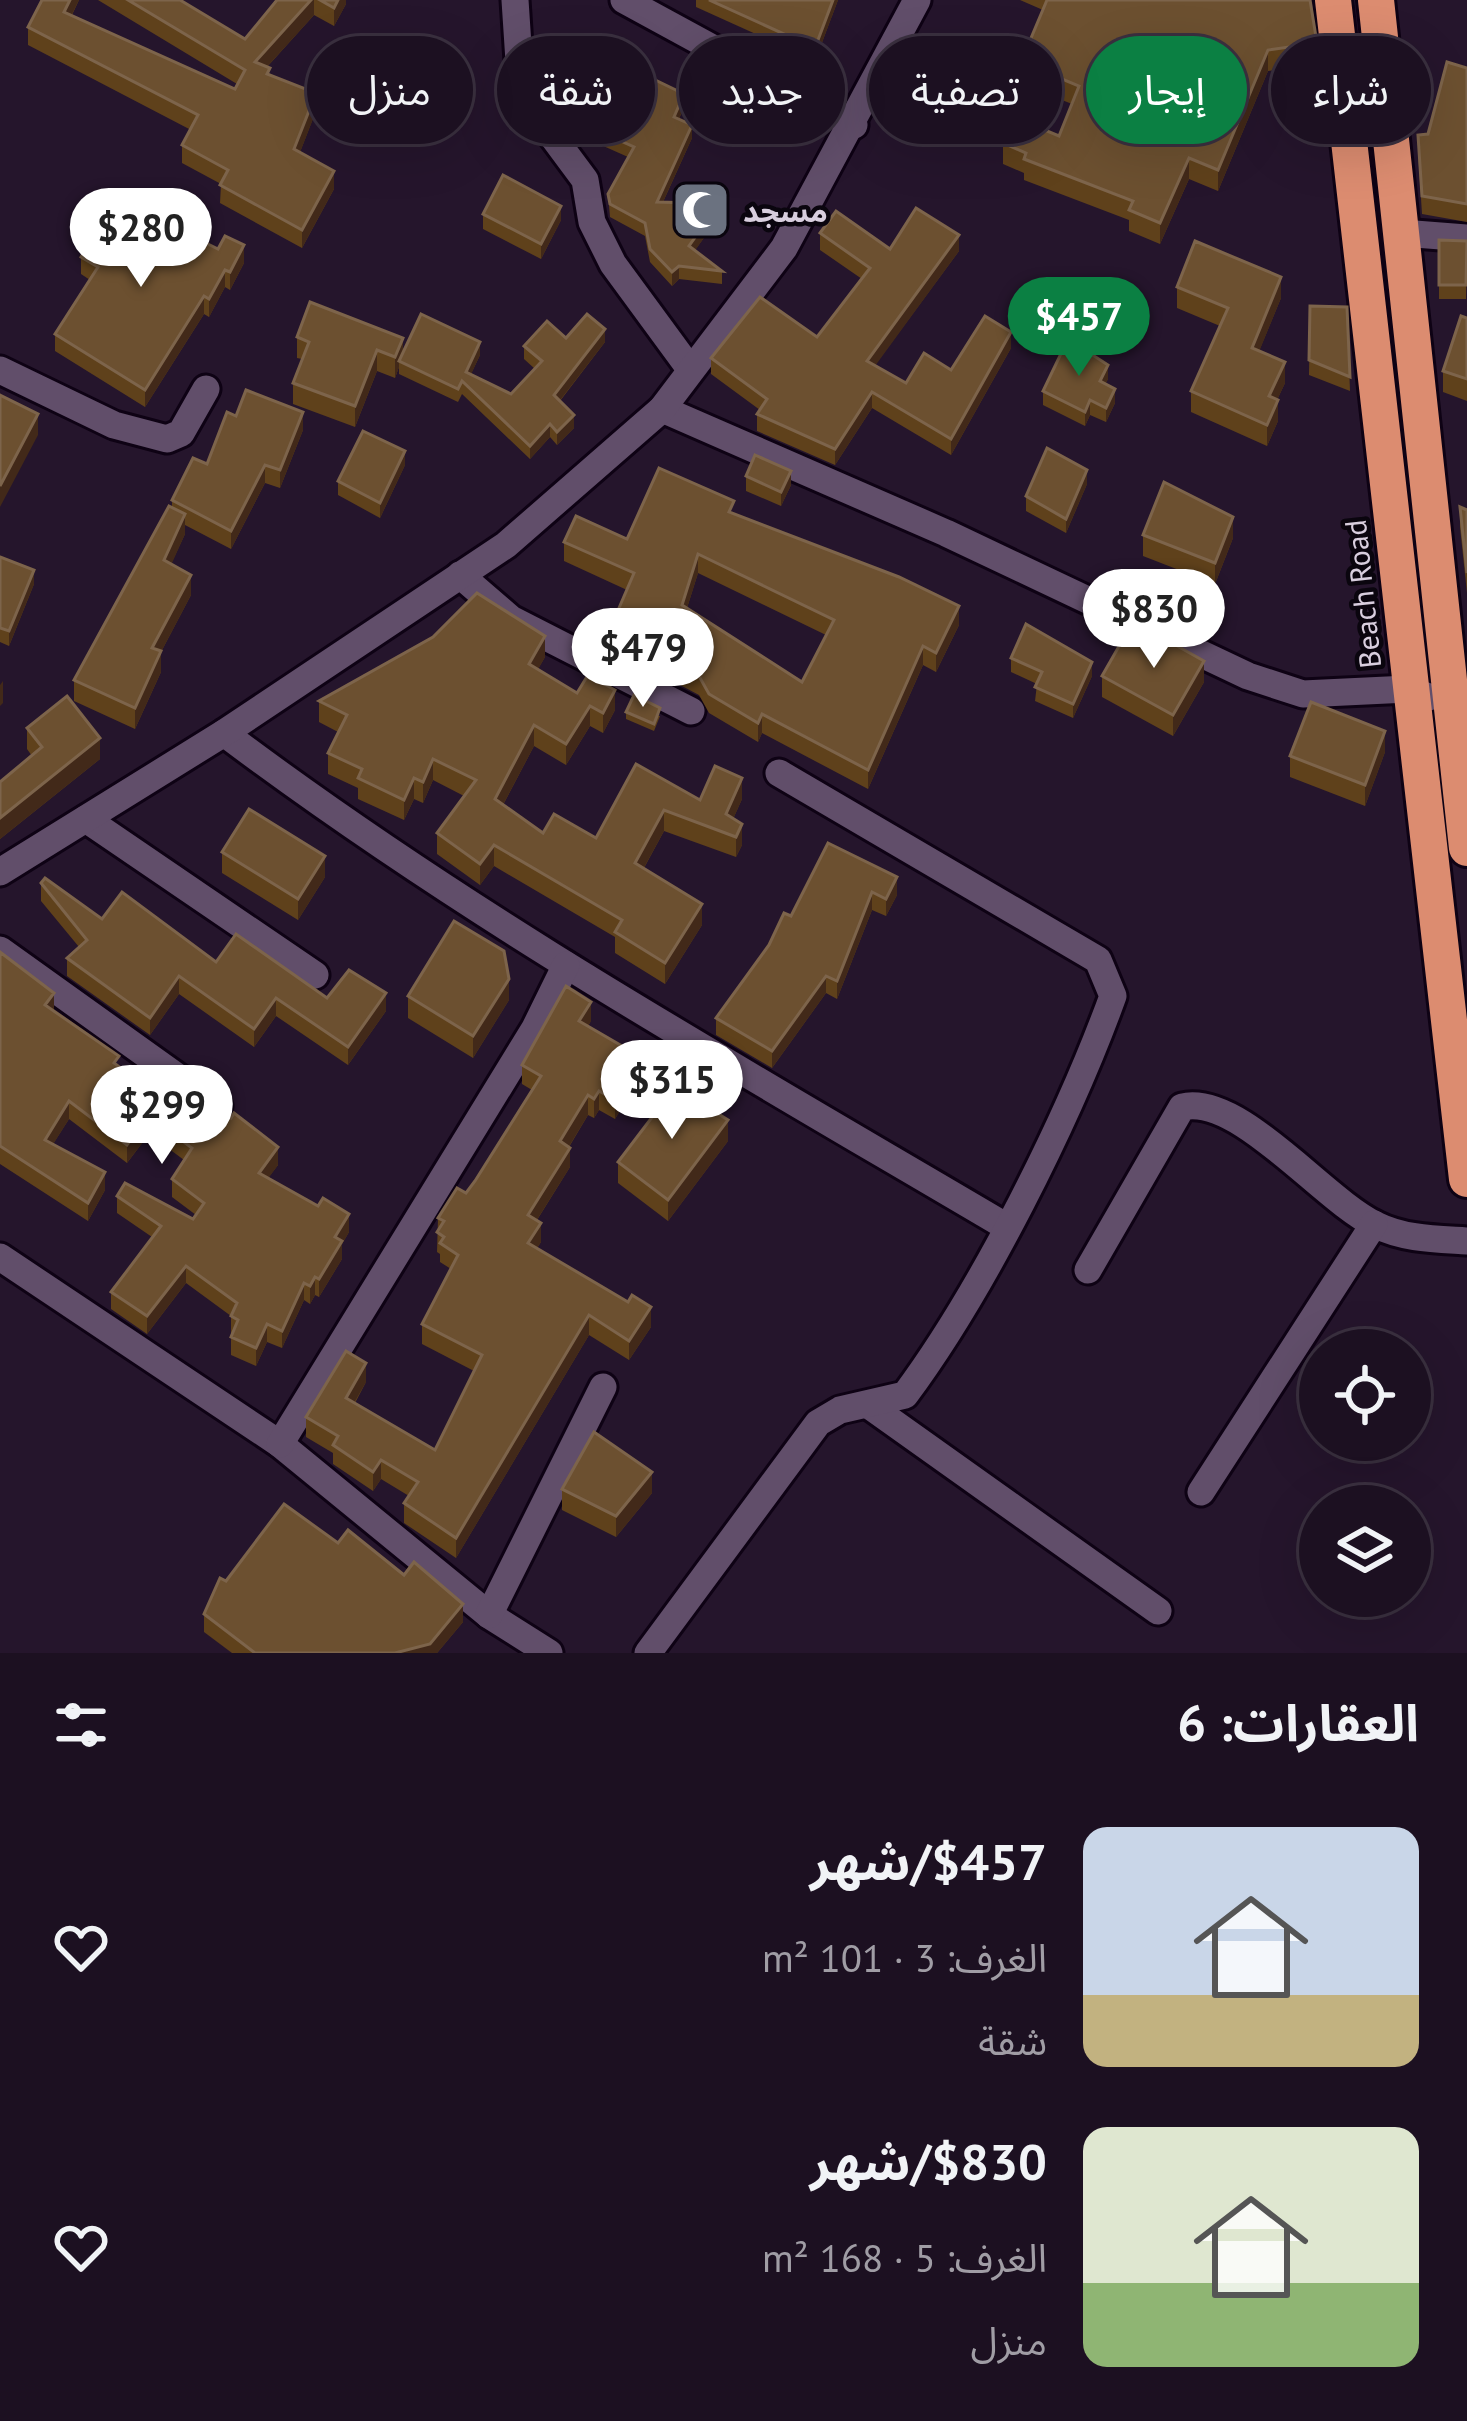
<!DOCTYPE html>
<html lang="ar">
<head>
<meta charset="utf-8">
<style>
  :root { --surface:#1c1021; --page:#25192a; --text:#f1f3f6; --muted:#a09da5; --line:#3a303f; --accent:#0b8043 }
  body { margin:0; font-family:"PT Sans","Noto Sans Arabic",sans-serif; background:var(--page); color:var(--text); direction:rtl; height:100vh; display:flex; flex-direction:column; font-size:45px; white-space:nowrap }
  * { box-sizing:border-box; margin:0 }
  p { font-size:39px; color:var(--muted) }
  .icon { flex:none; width:66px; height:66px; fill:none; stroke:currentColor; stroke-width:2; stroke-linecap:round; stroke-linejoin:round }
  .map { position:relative; height:1653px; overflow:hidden; direction:ltr }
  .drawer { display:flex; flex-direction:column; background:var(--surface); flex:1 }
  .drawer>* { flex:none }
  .banner { position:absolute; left:36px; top:36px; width:1395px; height:108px; direction:rtl; display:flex; gap:24px }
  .controls { position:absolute; left:1299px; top:1329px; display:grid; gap:24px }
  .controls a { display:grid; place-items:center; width:132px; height:132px; border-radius:50%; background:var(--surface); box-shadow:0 12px 48px #0002,0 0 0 3px var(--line); font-size:60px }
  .price { position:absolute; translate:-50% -102px; padding:0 27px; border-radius:42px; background:#fff; color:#222; font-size:39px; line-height:78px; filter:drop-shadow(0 3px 6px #0008) }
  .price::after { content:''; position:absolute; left:50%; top:72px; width:36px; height:27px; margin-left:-18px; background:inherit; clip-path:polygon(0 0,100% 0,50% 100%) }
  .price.selected { background:var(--accent); color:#fff }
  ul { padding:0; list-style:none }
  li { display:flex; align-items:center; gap:36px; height:300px; padding:0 48px }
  li span { display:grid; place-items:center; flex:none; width:336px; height:240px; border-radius:24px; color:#555 }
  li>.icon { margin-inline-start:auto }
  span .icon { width:144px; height:144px; fill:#fffc; stroke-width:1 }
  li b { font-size:51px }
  h2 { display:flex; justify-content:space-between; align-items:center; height:144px; padding:0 48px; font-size:51px }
  .pill { padding:0 42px; border-radius:54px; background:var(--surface); box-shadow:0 12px 48px #0002,0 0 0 3px var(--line); font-size:42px; line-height:108px }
  .pill.selected { background:var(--accent); color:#fff }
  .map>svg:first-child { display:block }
</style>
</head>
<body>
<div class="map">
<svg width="1467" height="1653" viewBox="0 0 1467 1653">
  <rect width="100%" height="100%" fill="#25152c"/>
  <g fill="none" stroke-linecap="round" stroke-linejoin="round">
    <!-- street casing -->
    <g stroke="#0e0214" stroke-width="33">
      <g id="street">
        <path d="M515 0 519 61 533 110 585 180 592 222 613 264 690 369"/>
        <path d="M624 0 854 125"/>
        <path d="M1402 233 1467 238"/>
        <path d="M0 370 114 425 167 439 181 433 206 389"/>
        <path d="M662 409 946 533 1248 676 1303 694 1408 689 1429 697"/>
        <path d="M460 575 511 619 691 711"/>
        <path d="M224 733C471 919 741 1070 1007 1227"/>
        <path d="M86 819 315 975"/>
        <path d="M0 872 224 733 506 545 662 409 784 248 917 0"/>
        <path d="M0 950 218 1106"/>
        <path d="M0 1257 280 1444 489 1615 549 1653"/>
        <path d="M1088 1270 1182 1107C1239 1093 1323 1200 1376 1225 1404 1239 1436 1239 1467 1241"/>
        <path d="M870 1406 1158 1611"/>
        <path d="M280 1444 535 1028 566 965"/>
        <path d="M1201 1492 1374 1224"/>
        <path d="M489 1615 603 1387"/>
        <path d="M648 1653 818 1423 840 1410 905 1395C983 1290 1068 1120 1113 996L1098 960 779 773"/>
      </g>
    </g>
    <!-- highway casing -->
    <g stroke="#0e0214" stroke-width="42">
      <g id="highway">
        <path d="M1333 0 1467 1179"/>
        <path d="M1376 0 1467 848"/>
      </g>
    </g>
    <!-- street -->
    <use href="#street" stroke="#614e6a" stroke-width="27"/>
    <!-- highway -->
    <use href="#highway" stroke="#dc8c70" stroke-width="36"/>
  </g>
  <!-- wall -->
  <g fill="#5f411b" fill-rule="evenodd">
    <path d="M42 0H79L72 15 235 89 237 84 98 0H180L245 39 277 0H346V4L334 26 314 15 267 67 270 75 316 111 300 152 334 189 302 248 220 203 221 184 182 163V145L191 130 28 45V27Z"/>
    <path d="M696 0H838L815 61 696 7Z"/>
    <path d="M1020 0H1310L1317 43V64L1268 71 1218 191 1189 179 1160 244 1129 231V220L1024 180V173L1003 164V142L947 119V98L1021 65 1043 10ZM1037 90 1072 104 1059 136 1025 122Z"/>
    <path d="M1467 68V222L1422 214 1418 152V135L1428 134Z"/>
    <path d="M555 78 684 107 679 119 692 138 663 202 706 235 695 250 722 271V284L679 279 672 286 650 262 645 236 610 217 608 194 628 157 572 132 560 116V103L564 95 555 91Z"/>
    <path d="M93 213 244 263 230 290 225 287 209 317 204 314 145 407 55 351V334L90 280 81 274V257L97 233 93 231Z"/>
    <path d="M483 214 561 220 541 259 483 229Z"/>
    <path d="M820 233 890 249 959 251 875 365 906 383 951 370 1011 348 951 455 872 408 835 465 757 431V414L760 410 711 374V358L817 337 862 279 820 250Z"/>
    <path d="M1439 240 1467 241 1466 299H1439Z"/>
    <path d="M1177 287 1281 298 1259 351 1285 383 1277 400 1278 421 1267 446 1191 412V391L1220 326 1177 308Z"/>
    <path d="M1310 306 1347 307 1350 391 1309 375Z"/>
    <path d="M1467 318V401L1443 392V371Z"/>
    <path d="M297 337 403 353 480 355 471 374 511 394 535 369 524 359V346L566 338 605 342 560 401 574 428 557 445 550 437 530 459 462 394 458 402 399 374V367L395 378 377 371 355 427 293 404V383L302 359 297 358Z"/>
    <path d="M1108 379 1105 384 1115 403 1106 422 1090 415 1085 426 1043 405V391Z"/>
    <path d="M236 416 303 430 280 488 265 483 231 549 185 525V534L171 564 191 595 161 652V672L135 729 74 701V680L172 507V500L207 464Z"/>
    <path d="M405 465 380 518 338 495V481Z"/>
    <path d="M746 476 791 485 781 506 746 491Z"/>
    <path d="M1087 484 1066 533 1026 511V496Z"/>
    <path d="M1460 507 1467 510V593L1460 527Z"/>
    <path d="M734 513 959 625 936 672 923 665 868 789 762 733 758 742 709 713 699 695 610 648V629L627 590 564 561V542L627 539ZM698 573 826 635 802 682 687 608Z"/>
    <path d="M1143 535 1233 538 1215 584 1143 556Z"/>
    <path d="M0 557 34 584 9 646 0 642Z"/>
    <path d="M1147 646 1204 682 1173 736 1102 697V676Z"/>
    <path d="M545 657 538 669 577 693 615 710 603 733 590 726 566 765 534 746 503 805 543 833 596 838 636 764 700 800 742 799 733 819 742 845 736 857 664 831 644 868 702 925 665 984 615 953V937L494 866 480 885 437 854V833L464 796 433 780 423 803 414 799 404 820 358 799V788L328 774V753L338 732 319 722V701Z"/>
    <path d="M1011 658 1092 676 1073 718 1035 701 1037 684 1011 672Z"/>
    <path d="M626 712 660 716 654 731 626 719Z"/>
    <path d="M27 728 100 759 0 839V782L32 756 27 749Z"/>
    <path d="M1385 752 1365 806 1290 777V756Z"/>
    <path d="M828 843 897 895 886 916 872 910 837 999 826 993 772 1068 716 1035V1018L791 916Z"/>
    <path d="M222 852 325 877 298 920 222 873Z"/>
    <path d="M41 883 102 919 216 962 327 998 386 1011 348 1065 276 1016 254 1047 179 994 150 1035 67 976V958L79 947 41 901Z"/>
    <path d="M0 952 53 1011 119 1067 148 1088 278 1165 268 1178 349 1232 342 1244V1259L319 1297 315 1295 310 1304 304 1300 282 1348 267 1342 256 1366 231 1355V1316L186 1283 147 1334 111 1309V1292L152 1237 117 1213V1196L193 1219 196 1215 172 1197V1179L184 1160 149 1134 127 1163 69 1119 53 1144 105 1190 88 1221 0 1164Z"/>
    <path d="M408 996 509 1000 473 1058 408 1018Z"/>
    <path d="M591 1021 588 1026 641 1076 615 1119 599 1110 594 1118 588 1115 569 1147 570 1167 537 1220 541 1242 537 1248 651 1327 629 1360 589 1335 456 1558 404 1523V1503L409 1496 381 1479 373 1491 333 1464V1453L306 1437V1417L366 1382 355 1403 435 1450 474 1371 422 1344V1324L451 1269 440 1262V1254L437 1252 438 1218 466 1193 475 1181 532 1090 522 1084V1065Z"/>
    <path d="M728 1141 668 1221 618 1183V1162Z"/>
    <path d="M562 1489 652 1493 616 1537 562 1510Z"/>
    <path d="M338 1543 463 1622 437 1653H232L204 1632V1614L226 1581Z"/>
  </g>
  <!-- shaded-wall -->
  <g fill="#422919">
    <path d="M70 0H79L64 30V12Z"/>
    <path d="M311 0H314V15L255 80V62Z"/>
    <path d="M338 0H346V4L334 26V8Z"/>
    <path d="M833 0H838L815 61V48Z"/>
    <path d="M1268 50V71L1218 191V170Z"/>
    <path d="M1037 71V92L1018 140V119Z"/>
    <path d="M316 93V111L294 168V149Z"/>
    <path d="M684 94V107L674 130V117Z"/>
    <path d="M692 125V138L657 215V202Z"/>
    <path d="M1189 158V179L1160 244V223Z"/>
    <path d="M334 171V189L302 248V230Z"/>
    <path d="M561 206V220L541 259V244Z"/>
    <path d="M706 222V235L689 259V246Z"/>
    <path d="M959 235V251L867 377V361Z"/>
    <path d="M244 245V263L230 290V272Z"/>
    <path d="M679 266V279L672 286V272Z"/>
    <path d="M225 270V287L209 317V299Z"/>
    <path d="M1281 277V298L1252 369V348Z"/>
    <path d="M204 296V314L145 407V390Z"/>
    <path d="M605 329V342L554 408V395Z"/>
    <path d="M1011 332V348L951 455V439Z"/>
    <path d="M403 338V358L399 361V367L395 378V357Z"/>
    <path d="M480 342V355L466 385V372Z"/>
    <path d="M377 350V371L355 427V406Z"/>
    <path d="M1285 362V383L1269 417V396Z"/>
    <path d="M1108 365V379L1100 395V381Z"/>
    <path d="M1115 389V403L1106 422V408Z"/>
    <path d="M872 392V408L835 465V449Z"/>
    <path d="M1090 400V415L1085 426V412Z"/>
    <path d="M1278 400V421L1267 446V425Z"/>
    <path d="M303 412V430L280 488V470Z"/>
    <path d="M38 414V435L0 507V486Z"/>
    <path d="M574 415V428L557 445V432Z"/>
    <path d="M550 424V437L530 459V446Z"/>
    <path d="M405 451V465L380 518V503Z"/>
    <path d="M265 465V483L231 549V531Z"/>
    <path d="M1087 470V484L1066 533V519Z"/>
    <path d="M791 471V485L781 506V492Z"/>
    <path d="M185 514V534L164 581V560Z"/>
    <path d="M1233 517V538L1215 584V563Z"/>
    <path d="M698 554V573L682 624V605Z"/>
    <path d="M34 570V584L9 646V631Z"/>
    <path d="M191 575V595L161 652V672L135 729V708L152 648Z"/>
    <path d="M959 606V625L936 672V653Z"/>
    <path d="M545 636V657L529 685V664Z"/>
    <path d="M923 646V665L868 789V770Z"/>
    <path d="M1204 661V682L1173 736V715Z"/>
    <path d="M1092 662V676L1073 718V704Z"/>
    <path d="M3 681V703L0 706V685Z"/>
    <path d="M615 690V710L603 733V713Z"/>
    <path d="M590 706V726L566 765V744Z"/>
    <path d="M762 714V733L758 742V723Z"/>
    <path d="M534 725V746L495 820V799Z"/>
    <path d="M1385 731V752L1365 806V785Z"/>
    <path d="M100 738V759L0 839V818Z"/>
    <path d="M433 759V780L423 803V782Z"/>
    <path d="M414 778V799L404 820V800Z"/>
    <path d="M742 778V799L726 835V814Z"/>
    <path d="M664 810V831L635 884V863Z"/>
    <path d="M742 824V845L736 857V837Z"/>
    <path d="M494 845V866L480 885V864Z"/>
    <path d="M325 856V877L298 920V899Z"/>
    <path d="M897 877V895L886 916V899Z"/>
    <path d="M872 892V910L837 999V981Z"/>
    <path d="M702 904V925L665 984V963Z"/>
    <path d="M179 976V994L150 1035V1018Z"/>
    <path d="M826 976V993L772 1068V1051Z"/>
    <path d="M509 979V1000L473 1058V1036Z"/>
    <path d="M54 993V1010L45 1005Z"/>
    <path d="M386 993V1011L348 1065V1047Z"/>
    <path d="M276 998V1016L254 1047V1029Z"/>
    <path d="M591 1002V1021L579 1040V1021Z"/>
    <path d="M641 1057V1076L615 1119V1100Z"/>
    <path d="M599 1091V1110L594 1118V1099Z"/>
    <path d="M588 1095V1115L560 1161V1141Z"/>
    <path d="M69 1101V1119L45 1157V1140Z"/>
    <path d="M149 1116V1134L127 1163V1145Z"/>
    <path d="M728 1120V1141L668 1221V1200Z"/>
    <path d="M278 1147V1165L259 1191V1173Z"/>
    <path d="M570 1148V1167L528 1234V1215Z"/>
    <path d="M105 1172V1190L88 1221V1203Z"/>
    <path d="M349 1214V1232L342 1244V1259L319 1297V1279L335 1237Z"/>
    <path d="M541 1223V1242L528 1262V1243Z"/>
    <path d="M186 1266V1283L147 1334V1316Z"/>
    <path d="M315 1277V1295L310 1304V1286Z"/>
    <path d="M304 1283V1300L282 1348V1331Z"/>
    <path d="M651 1307V1327L629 1360V1341Z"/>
    <path d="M589 1315V1335L456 1558V1538Z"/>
    <path d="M267 1324V1342L256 1366V1348Z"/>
    <path d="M366 1363V1382L346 1417V1398Z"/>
    <path d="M381 1460V1479L373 1491V1472Z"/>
    <path d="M652 1472V1493L616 1537V1516Z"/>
    <path d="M463 1604V1622L437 1653H395Z"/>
  </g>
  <!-- building -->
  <g fill="#6c5030" stroke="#7d644b" stroke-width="3" fill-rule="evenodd">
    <path d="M42 0H70L64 12 235 89 245 70 128 0H180L245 39 277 0H311L255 62 270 68 267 74 316 93 294 149 334 171 302 230 220 185 228 170 182 145 198 115 28 27Z"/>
    <path d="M320 0H338L334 8Z"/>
    <path d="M709 0H833L815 48Z"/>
    <path d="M1047 0H1310L1317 43 1268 50 1218 170 1189 158 1160 223 1129 210 1133 201 1024 159 1026 153 1003 143 1010 124 947 98 969 44 1037 71 1018 119 1059 136 1079 86 1021 62Z"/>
    <path d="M587 47 684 94 674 117 692 125 657 202 696 203 706 222 689 246 722 271 679 266 672 272 650 249 645 223 610 204 608 194 634 147 572 119 560 103 569 84 555 78 564 56 580 63Z"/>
    <path d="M1447 62 1467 68V204L1422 196 1418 135 1428 134Z"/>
    <path d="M503 175 561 206 541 244 483 214Z"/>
    <path d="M103 192 218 249 225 236 244 245 230 272 225 270 209 299 204 296 145 390 55 334 98 267 81 257 106 219 93 213Z"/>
    <path d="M916 208 959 235 867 361 906 383 924 353 951 370 985 316 1011 332 951 439 872 392 835 449 757 414 767 399 711 358 760 297 817 337 870 268 820 233 836 211 890 249Z"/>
    <path d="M1439 240 1467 241 1466 285H1439Z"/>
    <path d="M1195 241 1281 277 1252 348 1285 362 1269 396 1278 400 1267 425 1191 391 1228 308 1177 287Z"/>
    <path d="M310 302 403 338 395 357 377 350 355 406 293 383 309 342 297 337Z"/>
    <path d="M1310 306 1347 307 1350 377 1309 360Z"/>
    <path d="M421 314 480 342 466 372 511 394 542 361 524 346 547 321 566 338 587 314 605 329 554 395 574 415 557 432 550 424 530 446 462 381 458 389 399 361Z"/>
    <path d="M1461 316 1467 318V379L1443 371Z"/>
    <path d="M1068 339 1108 365 1100 381 1115 389 1106 408 1090 400 1085 412 1043 391Z"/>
    <path d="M246 390 303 412 280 470 265 465 231 531 172 500 193 458 207 464 227 412 236 416Z"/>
    <path d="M0 395 38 414 0 486Z"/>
    <path d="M363 431 405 451 380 503 338 481Z"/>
    <path d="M1047 448 1087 470 1066 519 1026 496Z"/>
    <path d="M755 455 791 471 781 492 746 476Z"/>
    <path d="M659 468 734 501 729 512 899 577 959 606 936 653 923 646 868 770 762 714 758 723 709 694 699 676 610 629 634 573 564 542 576 516 627 539ZM698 554 834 620 802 682 682 605Z"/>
    <path d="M1164 482 1233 517 1215 563 1143 535Z"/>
    <path d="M169 506 185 514 164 560 191 575 152 648 161 651 135 708 74 680Z"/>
    <path d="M1460 507 1467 510V573Z"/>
    <path d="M0 557 34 570 9 631 0 628Z"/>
    <path d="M477 593 545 636 529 664 577 693 588 675 615 690 603 713 590 706 566 744 534 725 495 799 543 833 554 814 596 838 636 764 700 800 715 766 742 778 726 814 742 824 736 837 664 810 635 863 702 904 665 963 615 932 622 920 494 845 480 864 437 833 476 780 433 759 423 782 414 778 404 800 358 778 362 769 328 753 347 715 319 701 433 637Z"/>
    <path d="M1026 624 1092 662 1073 704 1035 687 1042 672 1011 658Z"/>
    <path d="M1154 633 1204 661 1173 715 1102 676 1126 634 1147 646Z"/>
    <path d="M634 695 660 708 654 724 626 712Z"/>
    <path d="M67 696 100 738 0 818V782L42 747 27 728Z"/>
    <path d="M1311 702 1385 731 1365 785 1290 756Z"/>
    <path d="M249 809 325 856 298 899 222 852Z"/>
    <path d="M828 843 897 877 886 899 872 892 837 981 826 976 772 1051 716 1018 769 945 784 913 791 916Z"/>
    <path d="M45 878 102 919 122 892 216 962 236 934 327 998 349 970 386 993 348 1047 276 998 254 1029 179 976 150 1018 67 958 87 940 41 883Z"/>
    <path d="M454 921 504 951 509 979 473 1036 408 996Z"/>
    <path d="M0 952 54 993 45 1005 119 1056 114 1063 148 1088 156 1077 176 1092 182 1085 231 1118 234 1113 278 1147 259 1173 318 1206 323 1198 349 1214 335 1237 342 1241 319 1279 315 1277 310 1286 304 1283 282 1331 267 1324 256 1348 231 1337 238 1320 231 1316 237 1303 186 1266 147 1316 111 1292 161 1226 117 1196 125 1183 193 1219 204 1203 172 1179 192 1148 149 1116 127 1145 69 1101 45 1140 105 1172 88 1203 0 1146Z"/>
    <path d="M566 986 591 1002 579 1021 641 1057 615 1100 599 1091 594 1099 588 1095 560 1141 570 1148 528 1215 541 1223 528 1243 628 1302 632 1295 651 1307 629 1341 589 1315 456 1538 404 1503 418 1482 381 1460 373 1472 333 1445 338 1436 306 1417 346 1351 366 1363 346 1398 435 1450 482 1355 422 1324 458 1255 440 1243 444 1237 437 1232 444 1221 438 1218 457 1188 466 1193 475 1181 541 1076 522 1065Z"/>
    <path d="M675 1087 728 1120 668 1200 618 1162Z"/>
    <path d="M594 1432 652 1472 616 1516 562 1489Z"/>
    <path d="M284 1504 338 1543 348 1530 404 1575 414 1562 463 1604 430 1644 395 1653H255L204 1614 220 1578 226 1581Z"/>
  </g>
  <!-- icons -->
  <defs>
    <g id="mosque-square" transform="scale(3)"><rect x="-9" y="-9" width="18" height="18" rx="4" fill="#6b7280" stroke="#0a050e"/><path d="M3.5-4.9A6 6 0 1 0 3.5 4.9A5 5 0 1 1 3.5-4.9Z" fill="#fff"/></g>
  </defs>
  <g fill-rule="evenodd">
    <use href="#mosque-square" x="701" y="210"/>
  </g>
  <g text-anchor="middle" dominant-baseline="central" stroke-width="9" stroke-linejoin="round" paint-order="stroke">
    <!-- poi labels -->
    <g font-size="30" font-weight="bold" fill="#d8cede" stroke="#0a050e" text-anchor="start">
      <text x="743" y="210">مسجد</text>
    </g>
    <!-- street labels -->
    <g font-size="30" fill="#d8cede" stroke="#0a050e">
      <text transform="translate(1362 594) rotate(-96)">Beach Road</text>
    </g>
  </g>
</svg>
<div class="controls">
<a><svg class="icon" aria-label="locate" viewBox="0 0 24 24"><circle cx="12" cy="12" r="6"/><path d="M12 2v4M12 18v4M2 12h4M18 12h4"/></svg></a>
<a><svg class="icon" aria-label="layers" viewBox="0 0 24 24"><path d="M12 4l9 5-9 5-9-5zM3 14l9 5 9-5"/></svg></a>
</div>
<b class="price" style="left:141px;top:290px">$280</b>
<b class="price selected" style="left:1079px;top:379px">$457</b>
<b class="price" style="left:1154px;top:671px">$830</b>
<b class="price" style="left:643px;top:710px">$479</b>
<b class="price" style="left:672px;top:1142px">$315</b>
<b class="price" style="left:162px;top:1167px">$299</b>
<div class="banner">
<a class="pill">شراء</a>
<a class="pill selected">إيجار</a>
<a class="pill">تصفية</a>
<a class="pill">جديد</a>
<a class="pill">شقة</a>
<a class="pill">منزل</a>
</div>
</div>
<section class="drawer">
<h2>العقارات: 6<svg class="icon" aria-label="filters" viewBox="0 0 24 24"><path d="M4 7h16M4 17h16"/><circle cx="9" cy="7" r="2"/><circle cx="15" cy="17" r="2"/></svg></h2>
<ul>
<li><span style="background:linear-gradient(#c9d6e8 70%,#c2b280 0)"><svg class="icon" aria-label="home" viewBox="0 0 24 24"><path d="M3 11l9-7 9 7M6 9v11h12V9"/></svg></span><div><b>$457/شهر</b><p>الغرف: 3 · 101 m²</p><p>شقة</p></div><svg class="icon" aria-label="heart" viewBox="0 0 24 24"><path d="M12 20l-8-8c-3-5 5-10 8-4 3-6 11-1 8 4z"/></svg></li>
<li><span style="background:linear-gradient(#dfe7d0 65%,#8fb573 0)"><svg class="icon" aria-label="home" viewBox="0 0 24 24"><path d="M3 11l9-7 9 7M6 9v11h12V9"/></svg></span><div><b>$830/شهر</b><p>الغرف: 5 · 168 m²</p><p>منزل</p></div><svg class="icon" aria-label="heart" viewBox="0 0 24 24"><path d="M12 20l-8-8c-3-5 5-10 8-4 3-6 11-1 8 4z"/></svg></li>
</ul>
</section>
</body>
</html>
